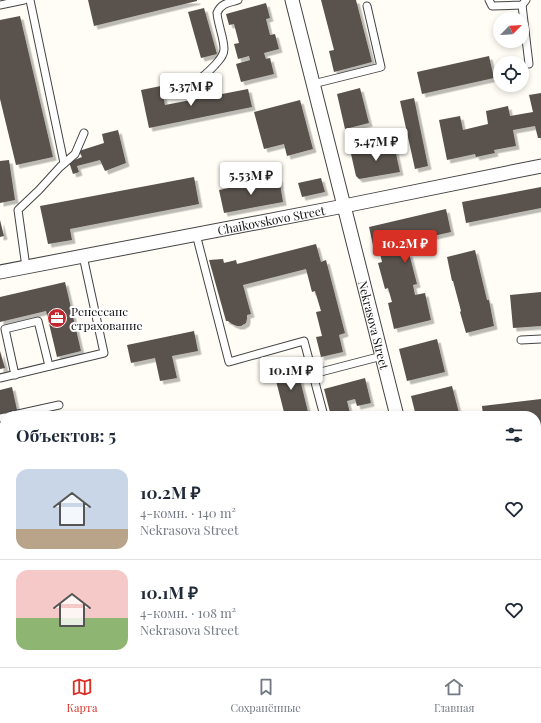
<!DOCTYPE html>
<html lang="ru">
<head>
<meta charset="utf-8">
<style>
  :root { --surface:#fff; --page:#f2f2f3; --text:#1f2937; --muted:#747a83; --line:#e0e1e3; --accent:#d93025 }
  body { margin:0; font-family:"Playfair Display",serif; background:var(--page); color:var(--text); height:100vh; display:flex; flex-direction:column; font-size:15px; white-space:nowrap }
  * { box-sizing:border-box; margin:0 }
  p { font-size:13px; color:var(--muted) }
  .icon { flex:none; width:22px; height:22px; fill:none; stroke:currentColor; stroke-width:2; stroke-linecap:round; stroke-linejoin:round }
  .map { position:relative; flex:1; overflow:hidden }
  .panel { position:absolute; left:0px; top:411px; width:541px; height:256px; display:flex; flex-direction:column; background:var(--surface); border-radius:16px 16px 0 0; box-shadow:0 2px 6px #0003 }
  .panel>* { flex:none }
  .needle { width:26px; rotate:66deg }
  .fabs { position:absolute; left:493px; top:12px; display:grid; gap:8px }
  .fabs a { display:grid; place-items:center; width:36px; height:36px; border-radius:50%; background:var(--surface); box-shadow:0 2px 6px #0003; font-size:20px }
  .price { position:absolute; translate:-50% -34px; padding:0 9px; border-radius:4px; background:#fff; color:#222; font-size:13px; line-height:26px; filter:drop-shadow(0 1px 2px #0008) }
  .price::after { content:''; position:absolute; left:50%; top:24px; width:12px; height:9px; margin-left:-6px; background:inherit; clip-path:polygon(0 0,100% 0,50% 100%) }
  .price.selected { background:var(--accent); color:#fff }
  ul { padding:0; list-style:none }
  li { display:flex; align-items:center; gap:12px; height:100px; padding:0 16px }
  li+li { border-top:1px solid var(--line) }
  li span { display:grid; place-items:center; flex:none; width:112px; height:80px; border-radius:12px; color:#555 }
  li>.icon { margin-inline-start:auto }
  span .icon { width:48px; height:48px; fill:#fffc; stroke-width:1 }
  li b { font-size:17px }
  h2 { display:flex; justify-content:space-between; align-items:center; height:48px; padding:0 16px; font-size:17px }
  .dock { display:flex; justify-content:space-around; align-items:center; height:56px; border-top:1px solid var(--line); background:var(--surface); font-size:11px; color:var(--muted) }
  .dock a { display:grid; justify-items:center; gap:2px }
  .dock .selected { color:var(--accent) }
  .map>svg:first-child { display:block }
</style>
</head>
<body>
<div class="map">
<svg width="541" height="667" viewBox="0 0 541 667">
  <defs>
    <filter id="shadow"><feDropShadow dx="3.5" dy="3.5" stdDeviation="0" flood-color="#0004"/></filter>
  </defs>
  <rect width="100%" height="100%" fill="#fffdf5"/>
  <!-- green -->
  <path fill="#d5ebbd" d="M0 581 5 603V662H18L20 667H0Z"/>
  <!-- building -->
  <g fill="#5a524d" filter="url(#shadow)">
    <path d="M88 0H197V1L94 26Z"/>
    <path d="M321 0H356L372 62 334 72 329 51 334 50Z"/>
    <path d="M266 3 270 18 266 19 270 35 275 34 279 49 264 53 266 59 270 58 274 74 241 82 236 64 250 60 249 56 238 59 234 44 239 43 234 24 229 25 226 14Z"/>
    <path d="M204 8 217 54 201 58 188 12Z"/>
    <path d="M20 16 53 157 16 165 0 99V20Z"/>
    <path d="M489 56 494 78 422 94 417 72Z"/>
    <path d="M161 86 165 105 248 89 252 107 149 128 141 90Z"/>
    <path d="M360 88 369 123 345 129 337 94Z"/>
    <path d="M541 93V138H538L535 126 513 130 516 146 494 150 495 153 476 157 475 154 447 160 439 120 460 116 463 130 488 124 486 111 508 106 510 116 533 112 529 95Z"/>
    <path d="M414 98 428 166 415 169 400 101Z"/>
    <path d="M300 100 313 149 287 156 284 144 264 149 254 112Z"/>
    <path d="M118 130 126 163 105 171 100 160 77 166 79 172 73 174 69 162 82 157 79 151 104 143 102 134Z"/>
    <path d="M394 145 400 172 359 179 356 176 351 154Z"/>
    <path d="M9 160 15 200 0 203V161Z"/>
    <path d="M194 177 199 204 70 229 72 240 48 244 40 206Z"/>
    <path d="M279 178 283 202 224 213 219 190Z"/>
    <path d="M321 178 325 192 302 197 298 183Z"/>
    <path d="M541 187V208L466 223 462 202Z"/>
    <path d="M446 209 451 232 403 243 406 254 409 253 417 284 413 285 415 295 425 293 431 320 394 329 388 303 392 302 388 288 385 289 378 263 382 262 379 249 374 250 369 227Z"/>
    <path d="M0 220 4 236 0 237Z"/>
    <path d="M316 244 321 262 326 260 345 333 339 335 343 352 321 357 316 337 322 336 316 312 321 311 315 291 312 292 306 269 243 285 251 314 247 315V319L246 323 241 326H237L232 324 228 321H226L209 260 223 259 224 263 236 260 237 264Z"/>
    <path d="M475 250 487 300H489L494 326 466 333 460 312 461 311 453 281H452L447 257Z"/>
    <path d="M65 282 81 351 57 357 46 311 0 322V297Z"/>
    <path d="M541 292V326L513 328 510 295Z"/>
    <path d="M194 331 198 351 172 356 177 378 160 381 155 358 131 363 127 345Z"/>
    <path d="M437 339 445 372 407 381 399 349Z"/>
    <path d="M0 351 5 368 0 369Z"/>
    <path d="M296 363 309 416H285L273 369Z"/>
    <path d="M365 378 371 403 357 406 355 399 347 401 350 413 331 416 324 389Z"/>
    <path d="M452 386 459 413 448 416H416L411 396Z"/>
    <path d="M12 387 17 410 0 414V390Z"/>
    <path d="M541 399V464L536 465V416H483L482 406Z"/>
    <path d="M5 428V520H4L0 500V455L3 454 0 442V429Z"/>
    <path d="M541 576V606L536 607V577Z"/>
    <path d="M541 654V667H477L499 662H536V655Z"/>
    <path d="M41 662H66L67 667H42Z"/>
    <path d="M95 662H122L123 667H96Z"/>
    <path d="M150 662H189L190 667H151Z"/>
    <path d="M222 662H250V663L223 667Z"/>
    <path d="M434 663 435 667H417V666Z"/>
  </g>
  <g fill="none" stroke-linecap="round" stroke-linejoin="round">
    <!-- service casing -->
    <g stroke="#444" stroke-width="9">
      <g id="service">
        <path d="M30 0 64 163"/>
        <path d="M489 0 492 6 522 5 526 0"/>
        <path d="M0 5 24 0"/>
        <path d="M522 5 529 64"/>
        <path d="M313 84 381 67 367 6"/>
        <path d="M167 88C192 84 197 84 215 65 219 60 224 56 224 49 224 38 218 25 217 13 221 3 229 3 238 0"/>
        <path d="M196 234 229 362 304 341 324 416"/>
        <path d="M26 267 18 210 39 190 60 167 75 154 84 133"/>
        <path d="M521 340 541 339"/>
        <path d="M313 374 382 356"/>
        <path d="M15 375 5 329 38 321 49 366"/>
        <path d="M0 378 104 353 83 256"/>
        <path d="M9 416 59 405"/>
        <path d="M0 418 5 417"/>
        <path d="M211 662 212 667"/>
      </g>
    </g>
    <!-- minor casing -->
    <g stroke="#444" stroke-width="15">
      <g id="minor">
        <path id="s1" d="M292 0 397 416"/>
        <path id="s2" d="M0 272 344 206 541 166"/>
        <path d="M0 562 5 583"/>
        <path d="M23 662 24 667"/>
        <path d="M460 662 461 667"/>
      </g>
    </g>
    <!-- secondary casing -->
    <g stroke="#333" stroke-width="21">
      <g id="secondary">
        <path d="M536 626 541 625"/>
        <path d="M335 667 360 662"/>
      </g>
    </g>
    <!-- service -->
    <use href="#service" stroke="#fff" stroke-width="7"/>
    <!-- minor -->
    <use href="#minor" stroke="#fff" stroke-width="13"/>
    <!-- secondary -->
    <use href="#secondary" stroke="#fff6b0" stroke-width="19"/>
  </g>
  <!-- icons -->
  <defs>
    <g id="office-disc" transform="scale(1)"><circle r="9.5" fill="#c4262e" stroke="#fff"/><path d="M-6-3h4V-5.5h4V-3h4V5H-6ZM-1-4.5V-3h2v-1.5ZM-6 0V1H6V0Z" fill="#fff"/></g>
  </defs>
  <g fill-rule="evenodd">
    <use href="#office-disc" x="57" y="318"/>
  </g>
  <g text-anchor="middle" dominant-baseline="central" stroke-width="4" stroke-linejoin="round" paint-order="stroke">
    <!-- street labels -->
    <g font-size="12" fill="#111" stroke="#fff">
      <text stroke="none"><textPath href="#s2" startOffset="276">Chaikovskovo Street</textPath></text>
      <text stroke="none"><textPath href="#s1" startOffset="335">Nekrasova Street</textPath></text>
    </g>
    <!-- poi labels -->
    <g font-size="12" fill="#111" stroke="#fff" text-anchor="start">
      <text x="71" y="311">Ренессанс<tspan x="71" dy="14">страхование</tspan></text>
    </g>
  </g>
</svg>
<div class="fabs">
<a><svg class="needle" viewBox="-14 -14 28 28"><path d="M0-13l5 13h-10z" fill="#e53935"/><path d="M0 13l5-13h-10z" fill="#747a83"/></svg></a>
<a><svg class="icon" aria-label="locate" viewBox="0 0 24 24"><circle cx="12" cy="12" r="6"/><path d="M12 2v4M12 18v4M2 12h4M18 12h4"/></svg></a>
</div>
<b class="price" style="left:191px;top:107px">5.37M ₽</b>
<b class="price" style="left:376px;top:162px">5.47M ₽</b>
<b class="price" style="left:251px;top:196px">5.53M ₽</b>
<b class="price selected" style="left:405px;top:264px">10.2M ₽</b>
<b class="price" style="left:291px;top:391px">10.1M ₽</b>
<section class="panel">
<h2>Объектов: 5<svg class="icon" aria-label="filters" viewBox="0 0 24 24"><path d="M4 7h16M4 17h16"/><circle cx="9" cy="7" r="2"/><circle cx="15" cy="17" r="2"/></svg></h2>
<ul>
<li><span style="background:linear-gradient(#c9d6e8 75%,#b9a48a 0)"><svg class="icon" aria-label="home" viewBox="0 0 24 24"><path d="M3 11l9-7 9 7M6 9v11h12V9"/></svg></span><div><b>10.2M ₽</b><p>4-комн. · 140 m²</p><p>Nekrasova Street</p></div><svg class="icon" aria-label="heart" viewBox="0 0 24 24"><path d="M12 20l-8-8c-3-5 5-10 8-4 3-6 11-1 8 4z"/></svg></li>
<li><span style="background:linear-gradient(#f6c9c9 60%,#8fb573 0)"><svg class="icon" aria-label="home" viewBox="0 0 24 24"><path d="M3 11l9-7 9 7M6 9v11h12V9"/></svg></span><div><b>10.1M ₽</b><p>4-комн. · 108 m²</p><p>Nekrasova Street</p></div><svg class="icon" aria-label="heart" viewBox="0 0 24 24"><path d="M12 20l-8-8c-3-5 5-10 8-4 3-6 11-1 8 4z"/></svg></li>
</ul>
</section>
</div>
<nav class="dock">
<a class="selected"><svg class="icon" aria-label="map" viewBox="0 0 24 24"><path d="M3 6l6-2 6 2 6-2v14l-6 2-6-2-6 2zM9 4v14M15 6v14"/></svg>Карта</a>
<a><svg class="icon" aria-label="saved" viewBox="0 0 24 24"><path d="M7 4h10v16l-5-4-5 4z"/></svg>Сохранённые</a>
<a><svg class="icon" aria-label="home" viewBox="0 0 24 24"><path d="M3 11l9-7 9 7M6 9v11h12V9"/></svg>Главная</a>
</nav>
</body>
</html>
